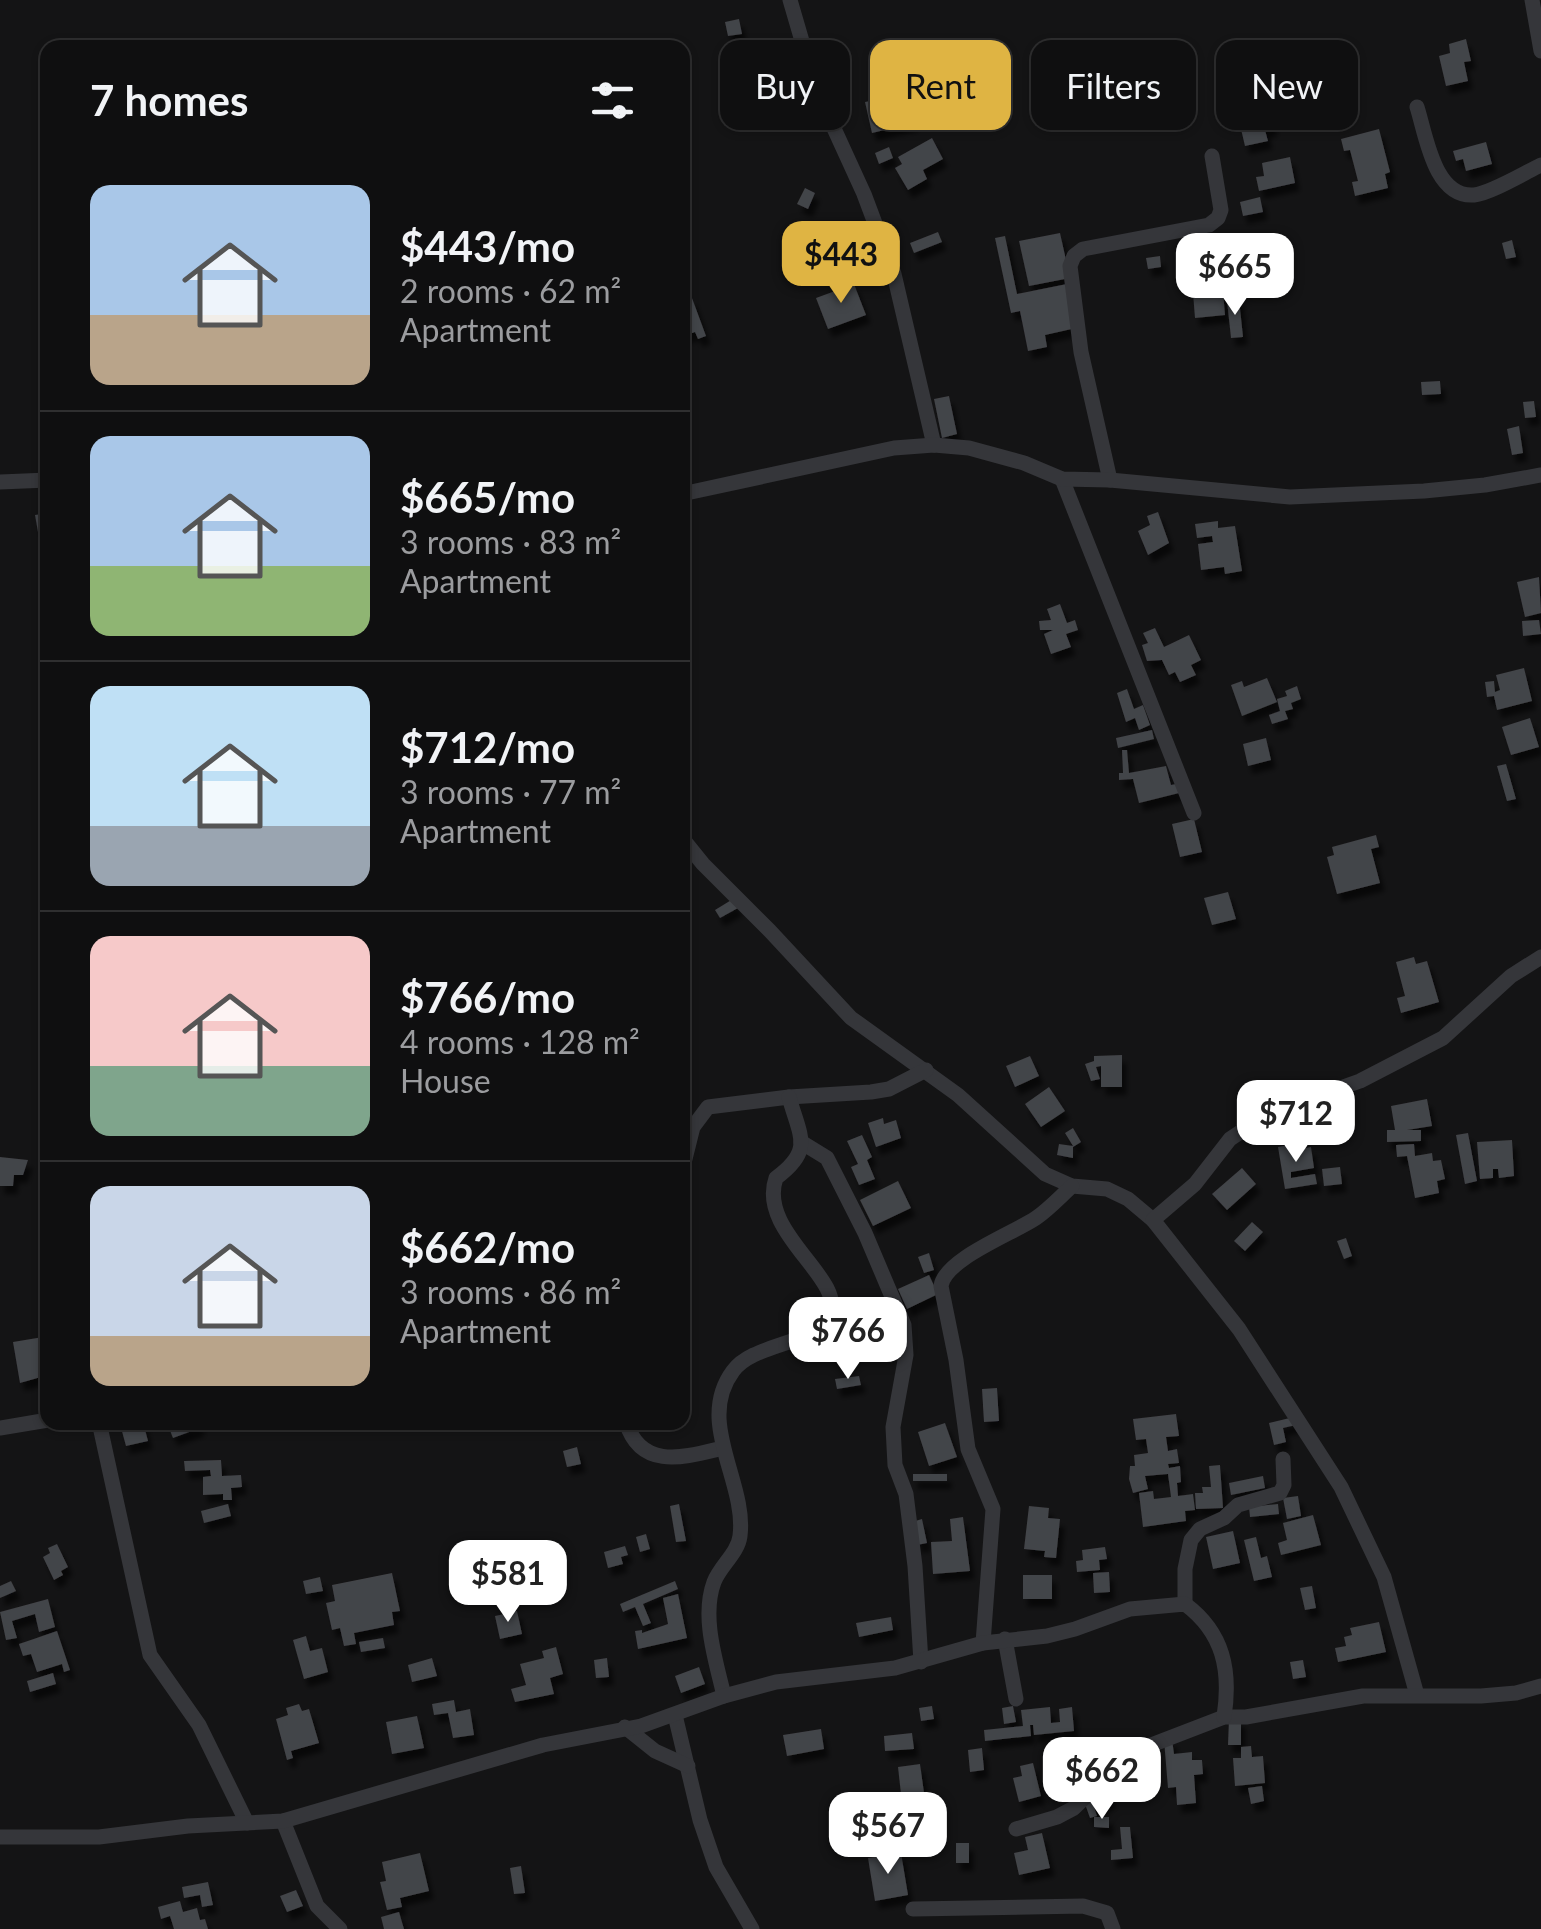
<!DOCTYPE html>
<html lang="en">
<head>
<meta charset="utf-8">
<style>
  :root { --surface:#0f0f10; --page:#1d1d1e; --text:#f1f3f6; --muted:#9b9c9f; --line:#2f2f30; --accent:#dfb443 }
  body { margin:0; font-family:Lato,sans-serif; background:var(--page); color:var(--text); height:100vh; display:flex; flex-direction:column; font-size:38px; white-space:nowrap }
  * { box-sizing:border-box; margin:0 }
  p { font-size:32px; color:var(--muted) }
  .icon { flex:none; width:55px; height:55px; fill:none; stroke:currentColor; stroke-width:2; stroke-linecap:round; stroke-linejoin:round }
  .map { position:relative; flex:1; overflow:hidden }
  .sheet { position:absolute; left:40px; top:40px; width:650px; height:1390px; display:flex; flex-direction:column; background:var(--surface); border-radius:20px; box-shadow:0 2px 8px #0004,0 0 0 2px var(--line) }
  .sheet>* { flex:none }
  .top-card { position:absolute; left:720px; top:40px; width:670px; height:90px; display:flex; gap:20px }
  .price { position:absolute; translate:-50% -85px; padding:0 22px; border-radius:20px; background:#fff; color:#222; font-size:32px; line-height:65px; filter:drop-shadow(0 2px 5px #0008) }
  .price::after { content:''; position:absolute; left:50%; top:60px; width:30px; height:22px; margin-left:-15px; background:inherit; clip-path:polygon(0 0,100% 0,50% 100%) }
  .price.current { background:var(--accent); color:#111 }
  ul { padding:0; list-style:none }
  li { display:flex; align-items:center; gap:30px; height:250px; padding:0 50px }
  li+li { border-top:2px solid var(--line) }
  li span { display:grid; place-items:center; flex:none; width:280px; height:200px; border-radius:20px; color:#555 }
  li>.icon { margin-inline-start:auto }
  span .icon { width:120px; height:120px; fill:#fffc; stroke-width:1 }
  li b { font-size:42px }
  h2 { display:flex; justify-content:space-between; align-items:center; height:120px; padding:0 50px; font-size:42px }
  .tag { padding:0 35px; border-radius:20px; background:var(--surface); box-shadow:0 2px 8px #0004,0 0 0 2px var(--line); font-size:35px; line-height:90px }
  .tag.current { background:var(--accent); color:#111 }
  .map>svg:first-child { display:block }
</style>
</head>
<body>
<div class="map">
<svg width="1541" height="1929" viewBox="0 0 1541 1929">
  <defs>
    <filter id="shadow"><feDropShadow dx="4.5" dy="8" stdDeviation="2.5" flood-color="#0009"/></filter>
  </defs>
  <rect width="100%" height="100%" fill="#141415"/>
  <!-- building -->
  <g fill="#434448" filter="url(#shadow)">
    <path d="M739 19 742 34 728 36 725 22Z"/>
    <path d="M1466 39 1471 61 1464 62 1468 81 1446 86 1439 56 1450 53 1449 44Z"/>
    <path d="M873 64 894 65V79H873Z"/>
    <path d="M907 93 914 123 872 133 865 102Z"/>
    <path d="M1267 104 1273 128 1265 130 1268 141 1245 146 1237 112Z"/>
    <path d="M1379 129 1390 172 1385 174 1388 188 1355 196 1352 182 1358 181 1350 150 1344 151 1341 139Z"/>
    <path d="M932 138 943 159 923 170 927 179 908 190 895 168 902 164 898 157Z"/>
    <path d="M1486 142 1492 164 1466 171 1463 159 1456 161 1453 151Z"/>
    <path d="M889 147 893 158 879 164 875 153Z"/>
    <path d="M1290 157 1295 183 1259 191 1256 177 1264 176 1262 163Z"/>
    <path d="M805 188 815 193 808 209 797 204Z"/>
    <path d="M1260 197 1263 212 1243 216 1240 202Z"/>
    <path d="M795 231 803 245 795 250 786 236Z"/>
    <path d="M938 232 942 242 914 253 910 243Z"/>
    <path d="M1060 233 1070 278 1029 286 1019 241Z"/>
    <path d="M1005 236 1017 294 1067 284 1076 328 1045 335 1047 347 1028 351 1020 311 1011 313 995 238Z"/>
    <path d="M1512 240 1516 257 1506 259 1502 243Z"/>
    <path d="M1160 256 1161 267 1148 269 1146 258Z"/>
    <path d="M854 284 866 315 828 329 816 298Z"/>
    <path d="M1223 291 1225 315 1195 318 1193 293Z"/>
    <path d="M692 298 706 336 698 339 695 332 682 337V301Z"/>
    <path d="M1239 299 1243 337 1231 338 1227 300Z"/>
    <path d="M1440 381 1441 394 1422 395 1421 382Z"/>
    <path d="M949 396 957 434 942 438 934 399Z"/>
    <path d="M1534 401 1536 417 1525 418 1523 402Z"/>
    <path d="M1519 426 1523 453 1512 455 1507 429Z"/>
    <path d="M1158 512 1169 543 1148 555 1138 531 1150 525 1147 516Z"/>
    <path d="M48 513V548L41 549 35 515Z"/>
    <path d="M1218 521V528L1235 526 1242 571 1225 574 1224 567 1201 570 1198 544 1213 542 1212 536 1197 538 1195 524Z"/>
    <path d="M1539 577 1541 613 1525 617 1517 582Z"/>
    <path d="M1060 604 1067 623 1075 620 1078 630 1066 634 1071 647 1051 654 1044 634 1053 630H1040L1039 621 1051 620 1047 609Z"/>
    <path d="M1539 620 1541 634 1523 636 1522 621Z"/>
    <path d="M1155 628 1164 647 1189 635 1201 660 1191 665 1196 675 1180 682 1175 672 1169 675 1162 660 1147 661 1142 645 1148 643 1143 633Z"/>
    <path d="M1524 668 1532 701 1497 710 1494 696 1487 697 1485 682 1494 681 1495 692 1500 690 1496 675Z"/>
    <path d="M1267 678 1277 702 1242 716 1231 685 1242 681 1244 687Z"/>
    <path d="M1297 686 1301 699 1291 703 1293 709 1285 711 1288 719 1272 724 1269 715 1280 711 1277 699 1287 696 1285 691Z"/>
    <path d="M1127 689 1134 709 1143 705 1150 725 1139 730 1135 718 1126 722 1117 693Z"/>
    <path d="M1530 718 1539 747 1511 755 1502 727Z"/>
    <path d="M1152 730 1154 739 1118 748 1116 738Z"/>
    <path d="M1266 738 1271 760 1248 766 1243 744Z"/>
    <path d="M1122 750H1127L1129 773 1166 766 1171 785 1176 784 1179 793 1139 803 1133 779 1119 780V773H1123Z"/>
    <path d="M1506 764 1516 799 1507 801 1497 766Z"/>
    <path d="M1194 819 1202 852 1180 857 1172 824Z"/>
    <path d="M1376 835 1379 847 1371 849 1380 883 1337 894 1327 857 1334 855 1332 847Z"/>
    <path d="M1228 892 1236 919 1212 925 1204 898Z"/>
    <path d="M733 899 738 908 720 918 715 910Z"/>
    <path d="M1414 957 1416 964 1427 961 1439 1002 1401 1013 1397 998 1405 996 1396 962Z"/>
    <path d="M1122 1055V1087H1101V1066L1096 1067 1100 1079 1091 1081 1085 1064 1094 1061V1056Z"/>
    <path d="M1030 1056 1039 1076 1015 1087 1006 1066Z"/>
    <path d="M1049 1087 1065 1111 1041 1127 1025 1104Z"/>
    <path d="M1427 1099 1432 1126 1407 1130H1421V1141L1387 1142V1130H1395L1391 1106Z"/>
    <path d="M883 1118 884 1124 896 1120 901 1138 876 1147 868 1123Z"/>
    <path d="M1073 1128 1081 1142 1073 1147V1158L1057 1155 1059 1144 1073 1146 1065 1133Z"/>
    <path d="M1468 1133 1477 1181 1465 1184 1456 1135Z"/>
    <path d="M862 1135 872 1157 867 1160 875 1179 859 1185 851 1167 858 1164 847 1141Z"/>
    <path d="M1512 1140 1514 1176 1499 1178 1498 1169H1493V1178L1480 1179 1477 1142Z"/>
    <path d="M1299 1143 1300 1149 1311 1147 1314 1168 1291 1172V1178L1315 1174 1317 1184 1285 1189 1278 1147Z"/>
    <path d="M1414 1144 1415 1156 1432 1153 1433 1161 1441 1160 1445 1179 1437 1181 1439 1193 1415 1198 1407 1156 1397 1157 1396 1145Z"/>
    <path d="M0 1157 28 1160 23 1175H14L13 1186H0Z"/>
    <path d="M1340 1167 1342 1184 1324 1186 1322 1169Z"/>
    <path d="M1242 1168 1256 1184 1227 1210 1212 1194Z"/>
    <path d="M898 1181 911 1208 873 1226 860 1200Z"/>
    <path d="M1252 1222 1263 1232 1245 1251 1234 1241Z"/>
    <path d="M1346 1238 1352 1256 1344 1259 1337 1241Z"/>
    <path d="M929 1253 934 1270 924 1273 918 1257Z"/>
    <path d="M929 1275 938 1294 907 1309 898 1289Z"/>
    <path d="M43 1337 48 1375 20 1383 13 1342Z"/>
    <path d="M859 1376 861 1385 837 1389 835 1379Z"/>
    <path d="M997 1388 999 1421 984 1422 982 1389Z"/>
    <path d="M1176 1414 1179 1436 1166 1437 1168 1451 1177 1449 1179 1463 1168 1464 1169 1468 1180 1466 1181 1482 1177 1483 1178 1496 1193 1494 1195 1510 1185 1511 1186 1521 1143 1527 1139 1493 1153 1491 1154 1499 1171 1497 1168 1474 1145 1476 1148 1489 1133 1493 1129 1479 1130 1466H1135L1134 1455 1148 1453 1146 1439 1136 1440 1133 1419Z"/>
    <path d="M1294 1417 1296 1425 1283 1428 1286 1442 1274 1445 1269 1423Z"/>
    <path d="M128 1422H143L148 1441 126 1446 120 1424Z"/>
    <path d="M184 1422H199L200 1428 173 1438 169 1428Z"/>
    <path d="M945 1423 957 1457 929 1466 918 1432Z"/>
    <path d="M577 1447 581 1464 567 1467 563 1451Z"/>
    <path d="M221 1460 222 1476 241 1475 242 1487 231 1488 232 1500H223V1494L203 1495V1477L211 1476 210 1470 185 1471 184 1461Z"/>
    <path d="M1220 1465 1223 1508 1196 1509 1195 1493H1203L1202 1487H1211L1209 1466Z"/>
    <rect x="913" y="1474" width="34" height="7"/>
    <path d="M1263 1476 1265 1488 1231 1495 1229 1483Z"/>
    <path d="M1298 1496 1301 1516 1287 1519 1283 1498Z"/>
    <path d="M228 1504 231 1516 204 1523 201 1511Z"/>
    <path d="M679 1504 686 1541 676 1542 670 1506Z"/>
    <path d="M1278 1504 1279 1514 1250 1517 1249 1507Z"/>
    <path d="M1029 1506 1049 1508 1048 1518 1060 1519 1056 1558 1044 1557 1045 1551 1024 1549Z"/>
    <path d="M1313 1515 1321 1545 1281 1555 1278 1543 1287 1540 1283 1523Z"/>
    <path d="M963 1517 970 1571 933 1574 931 1542 952 1541 950 1519Z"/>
    <path d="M922 1519 927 1543 917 1545 912 1522Z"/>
    <path d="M1233 1531 1240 1563 1213 1569 1206 1537Z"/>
    <path d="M646 1534 650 1549 640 1552 636 1537Z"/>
    <path d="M1256 1537 1261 1558 1267 1556 1272 1577 1254 1581 1244 1540Z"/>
    <path d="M57 1544 68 1567 61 1571 63 1575 54 1580 43 1557 50 1553 48 1548Z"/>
    <path d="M625 1546 628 1555 621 1557 623 1564 608 1568 604 1552Z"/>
    <path d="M1105 1547 1107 1559 1099 1560 1100 1570 1077 1572 1076 1561 1083 1560 1082 1550Z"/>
    <path d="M1109 1572 1110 1592 1094 1593 1093 1573Z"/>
    <path d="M392 1573 400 1611 392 1612 394 1625 354 1633 356 1644 344 1646 340 1628 332 1630 326 1603 335 1601 332 1585Z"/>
    <rect x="1023" y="1575" width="29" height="24"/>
    <path d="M320 1577 323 1591 306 1594 303 1581Z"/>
    <path d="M11 1581 16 1591 0 1598V1586Z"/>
    <path d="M675 1581 678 1589 643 1604 651 1623 643 1626 635 1607 623 1612 620 1604Z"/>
    <path d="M1312 1586 1316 1608 1305 1610 1300 1588Z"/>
    <path d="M678 1594 687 1638 638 1649 635 1631 642 1630V1633L668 1624 663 1598Z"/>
    <path d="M48 1599 55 1627 39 1632 35 1614 12 1621 17 1638 6 1640 0 1612Z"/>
    <path d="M517 1611 522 1634 500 1639 495 1616Z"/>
    <path d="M891 1617 893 1630 859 1637 856 1623Z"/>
    <path d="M1379 1622 1386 1652 1338 1662 1335 1648 1346 1646 1344 1637 1352 1635 1350 1628Z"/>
    <path d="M57 1631 70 1670 64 1672 62 1664 37 1672 31 1654 23 1656 19 1644Z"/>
    <path d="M306 1636 310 1651 322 1648 328 1672 304 1679 293 1640Z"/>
    <path d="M383 1638 385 1648 361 1652 359 1642Z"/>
    <path d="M556 1647 563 1674 550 1678 554 1694 515 1702 511 1689 526 1685 520 1664 544 1658 542 1651Z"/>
    <path d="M432 1658 437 1676 412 1682 408 1665Z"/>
    <path d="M607 1658 609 1677 596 1678 594 1660Z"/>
    <path d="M1303 1660 1306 1677 1293 1679 1290 1662Z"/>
    <path d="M699 1667 705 1684 681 1693 675 1676Z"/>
    <path d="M53 1673 56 1684 30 1692 27 1681Z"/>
    <path d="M454 1700 456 1712 470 1709 474 1735 453 1738 448 1713 434 1715 432 1704Z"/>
    <path d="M299 1704 302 1711 309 1709 319 1743 291 1751 293 1758 287 1760 276 1719 288 1715 286 1708Z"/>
    <path d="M932 1706 934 1719 921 1721 919 1708Z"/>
    <path d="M1013 1706 1016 1722 1004 1724 1002 1708Z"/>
    <path d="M1050 1707 1051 1723 1060 1722 1059 1709 1072 1707 1074 1731 1034 1735 1033 1725H1030L1031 1736 985 1741 984 1730 1023 1726 1021 1710Z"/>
    <path d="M417 1716 424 1748 392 1754 386 1722Z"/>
    <path d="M1229 1719H1241V1745H1228Z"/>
    <path d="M821 1729 824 1749 787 1756 783 1735Z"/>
    <path d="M912 1733 914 1749 885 1751 884 1736Z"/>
    <path d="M1172 1739 1174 1754 1192 1752V1760H1202L1203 1774 1194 1775 1196 1803 1177 1805 1176 1787 1168 1788 1164 1740Z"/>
    <path d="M1251 1746 1252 1757 1263 1756 1265 1783 1235 1786 1233 1758H1241V1747Z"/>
    <path d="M982 1748 984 1770 970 1772 968 1750Z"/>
    <path d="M1033 1763 1041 1796 1019 1802 1013 1778 1022 1776 1020 1766Z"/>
    <path d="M920 1764 925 1800 902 1803 898 1767Z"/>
    <path d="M1262 1786 1264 1801 1251 1804 1248 1788Z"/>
    <path d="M1107 1789 1111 1800 1094 1807 1097 1816 1090 1818 1083 1798Z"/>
    <path d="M1094 1817H1109V1828L1094 1827Z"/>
    <path d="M1120 1827H1130L1133 1858 1111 1860V1850L1122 1849Z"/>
    <path d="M1042 1833 1050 1868 1019 1875 1014 1853 1028 1850 1025 1837Z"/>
    <rect x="956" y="1843" width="13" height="20"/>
    <path d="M420 1853 429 1891 400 1898 402 1907 387 1910 380 1882 386 1881 382 1862Z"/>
    <path d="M901 1853 908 1895 875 1901 868 1858Z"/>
    <path d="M521 1866 525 1893 514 1894 510 1868Z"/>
    <path d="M208 1882 213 1905 202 1907 200 1895 184 1898 182 1887Z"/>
    <path d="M296 1890 303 1906 287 1912 280 1896Z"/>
    <path d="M180 1901 183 1912 197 1908 200 1920 205 1919 208 1929H174L170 1916 161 1919 158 1907Z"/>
    <path d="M399 1912 404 1929H384L381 1917Z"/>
  </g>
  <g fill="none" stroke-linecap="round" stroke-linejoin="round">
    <!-- minor -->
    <g stroke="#35363a" stroke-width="15">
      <path d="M790 0 816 89 864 194 894 274 934 445"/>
      <path d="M1532 0 1541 51"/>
      <path d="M1417 107C1426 135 1434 198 1474 195 1491 193 1524 173 1541 165"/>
      <path d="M1062 479 1194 813"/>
      <path d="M1110 480 1081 352 1070 266 1074 256 1083 249 1209 225 1218 218 1221 210 1212 156"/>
      <path d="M0 482 48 480"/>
      <path d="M682 494 894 448 934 445 969 448 1024 463 1062 479 1110 480 1290 497 1424 491 1485 485 1541 475"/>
      <path d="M682 838 703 864 770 931 851 1018 958 1095 1045 1174 1072 1186 1107 1189 1128 1199 1153 1220"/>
      <path d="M801 1142 827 1158 865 1233 904 1325 906 1355 893 1427 895 1465 906 1494 915 1566 921 1662"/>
      <path d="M682 1171 693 1127 708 1107 789 1097 871 1092 889 1089 926 1070"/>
      <path d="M99 1422 150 1655 199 1725 247 1823"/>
      <path d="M626 1422C641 1471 685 1457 723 1448"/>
      <path d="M0 1428 48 1420"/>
      <path d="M1185 1604V1569L1191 1540 1200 1529 1224 1518 1238 1505 1280 1493 1284 1485 1283 1459"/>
      <path d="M1005 1639 1016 1699"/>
      <path d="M983 1643 993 1509 968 1449 956 1360 941 1286C945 1259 1012 1234 1036 1218 1049 1209 1060 1197 1072 1186"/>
      <path d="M1417 1695 1384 1577 1341 1487 1239 1329 1153 1220 1195 1184 1230 1139 1251 1125 1284 1108 1360 1081 1443 1038 1511 976 1541 957"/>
      <path d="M724 1696C716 1661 701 1617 714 1582 720 1566 738 1553 740 1536 747 1482 695 1422 733 1371 754 1342 816 1346 830 1314 845 1278 757 1232 776 1178 814 1150 800 1137 789 1097"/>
      <path d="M675 1715 700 1820 716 1867 752 1929"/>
      <path d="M625 1727 655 1751 688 1766"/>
      <path d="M283 1821 317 1906 340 1929"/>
      <path d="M1016 1829 1057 1817 1074 1808 1112 1771 1146 1747 1224 1717H1246L1363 1696H1481L1516 1693 1541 1686"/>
      <path d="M0 1837H99L188 1826 283 1821 543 1745 641 1726 724 1696 776 1682 895 1668 983 1643 1047 1636 1075 1629 1130 1609 1185 1604C1224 1633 1231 1671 1224 1717"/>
      <path d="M913 1909 1083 1906 1107 1913 1113 1929"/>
    </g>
  </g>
</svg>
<b class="price current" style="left:841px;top:306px">$443</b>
<b class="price" style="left:1235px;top:318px">$665</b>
<b class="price" style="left:1296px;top:1165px">$712</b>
<b class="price" style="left:848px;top:1382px">$766</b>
<b class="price" style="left:508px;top:1625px">$581</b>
<b class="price" style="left:1102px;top:1822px">$662</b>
<b class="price" style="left:888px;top:1877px">$567</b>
<div class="top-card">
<a class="tag">Buy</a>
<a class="tag current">Rent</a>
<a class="tag">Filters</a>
<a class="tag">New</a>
</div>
<section class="sheet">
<h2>7 homes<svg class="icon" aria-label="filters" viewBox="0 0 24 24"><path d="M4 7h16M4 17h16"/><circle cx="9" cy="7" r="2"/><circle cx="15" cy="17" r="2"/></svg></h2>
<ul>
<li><span style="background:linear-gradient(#a9c7e8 65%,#b9a48a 0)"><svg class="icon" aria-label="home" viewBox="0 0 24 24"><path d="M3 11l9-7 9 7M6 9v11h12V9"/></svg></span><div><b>$443/mo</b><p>2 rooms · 62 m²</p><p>Apartment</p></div></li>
<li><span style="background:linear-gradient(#a9c7e8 65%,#8fb573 0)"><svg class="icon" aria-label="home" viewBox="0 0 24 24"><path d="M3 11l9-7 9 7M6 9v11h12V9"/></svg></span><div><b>$665/mo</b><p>3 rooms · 83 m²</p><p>Apartment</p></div></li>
<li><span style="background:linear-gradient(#bfe0f5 70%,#9aa5b1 0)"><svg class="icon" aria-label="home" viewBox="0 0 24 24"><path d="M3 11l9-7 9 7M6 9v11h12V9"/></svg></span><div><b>$712/mo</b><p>3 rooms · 77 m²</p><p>Apartment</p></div></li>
<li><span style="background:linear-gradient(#f6c9c9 65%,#7fa58c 0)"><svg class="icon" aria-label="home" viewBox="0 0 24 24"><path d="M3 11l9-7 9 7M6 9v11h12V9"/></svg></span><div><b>$766/mo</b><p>4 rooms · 128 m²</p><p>House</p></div></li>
<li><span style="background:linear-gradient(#c9d6e8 75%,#b9a48a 0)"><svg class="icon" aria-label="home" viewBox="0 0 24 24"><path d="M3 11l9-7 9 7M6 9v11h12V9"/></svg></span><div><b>$662/mo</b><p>3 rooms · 86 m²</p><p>Apartment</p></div></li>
</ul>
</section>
</div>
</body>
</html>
